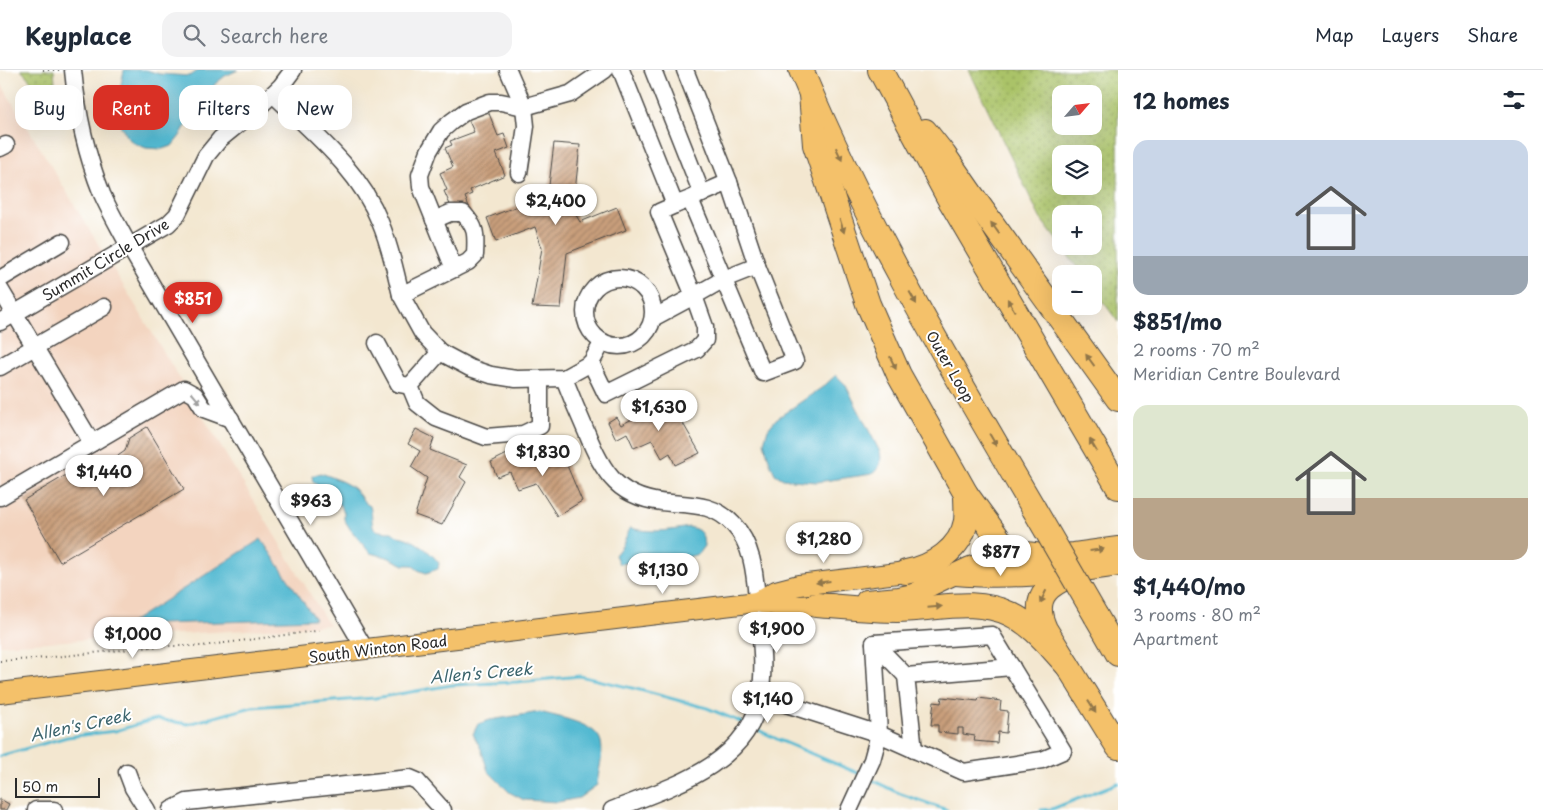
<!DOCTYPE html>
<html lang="en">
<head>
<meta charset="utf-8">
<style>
  :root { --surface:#fff; --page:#f2f2f3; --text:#1f2937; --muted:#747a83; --line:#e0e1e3; --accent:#d93025 }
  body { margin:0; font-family:"Playpen Sans",sans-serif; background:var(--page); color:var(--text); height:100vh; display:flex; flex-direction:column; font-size:19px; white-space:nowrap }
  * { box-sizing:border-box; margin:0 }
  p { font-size:16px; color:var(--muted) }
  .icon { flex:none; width:28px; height:28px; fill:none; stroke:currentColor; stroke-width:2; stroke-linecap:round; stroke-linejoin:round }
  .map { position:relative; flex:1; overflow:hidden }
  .details { display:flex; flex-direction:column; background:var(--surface); width:425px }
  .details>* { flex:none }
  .banner { position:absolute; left:15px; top:15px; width:475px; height:45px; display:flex; gap:10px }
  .needle { width:32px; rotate:62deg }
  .controls { position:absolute; left:1052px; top:15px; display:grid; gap:10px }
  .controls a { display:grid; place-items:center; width:50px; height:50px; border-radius:10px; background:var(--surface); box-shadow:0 5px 20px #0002; font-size:25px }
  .scale { position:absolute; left:15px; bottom:12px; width:85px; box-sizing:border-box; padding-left:5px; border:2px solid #2b2b2b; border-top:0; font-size:14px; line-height:18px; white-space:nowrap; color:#2b2b2b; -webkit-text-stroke:4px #fff; paint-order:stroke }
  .price { position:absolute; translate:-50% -42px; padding:0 11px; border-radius:18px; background:#fff; color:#222; font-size:16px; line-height:32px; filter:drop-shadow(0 1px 2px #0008) }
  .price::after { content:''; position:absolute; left:50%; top:30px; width:15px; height:11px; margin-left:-8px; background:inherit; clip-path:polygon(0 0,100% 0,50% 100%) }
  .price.on { background:var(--accent); color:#fff }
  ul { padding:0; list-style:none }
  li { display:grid; align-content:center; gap:10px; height:265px; padding:0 15px }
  li span { display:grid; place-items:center; height:155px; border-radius:15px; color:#555 }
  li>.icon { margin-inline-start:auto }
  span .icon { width:90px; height:90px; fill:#fffc; stroke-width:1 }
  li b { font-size:21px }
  h2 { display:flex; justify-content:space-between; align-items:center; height:60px; padding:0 15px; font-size:21px }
  .chip { padding:0 18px; border-radius:15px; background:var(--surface); box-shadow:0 5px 20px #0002; font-size:18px; line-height:45px }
  .chip.on { background:var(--accent); color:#fff }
  header { display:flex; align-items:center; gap:30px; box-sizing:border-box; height:70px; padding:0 25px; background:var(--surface); border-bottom:1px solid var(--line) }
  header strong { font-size:24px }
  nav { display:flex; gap:28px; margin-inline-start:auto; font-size:18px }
  .search { width:350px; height:45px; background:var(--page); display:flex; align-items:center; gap:12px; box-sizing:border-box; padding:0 18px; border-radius:15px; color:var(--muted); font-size:19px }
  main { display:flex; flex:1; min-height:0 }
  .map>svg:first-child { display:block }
</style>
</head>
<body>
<header>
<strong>Keyplace</strong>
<div class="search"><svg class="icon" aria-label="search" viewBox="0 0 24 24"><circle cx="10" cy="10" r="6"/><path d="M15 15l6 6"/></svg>Search here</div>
<nav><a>Map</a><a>Layers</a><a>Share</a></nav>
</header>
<main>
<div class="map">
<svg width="1118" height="740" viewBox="0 0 1118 740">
  <defs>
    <pattern id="green-dots" width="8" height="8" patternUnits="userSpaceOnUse" patternTransform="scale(1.25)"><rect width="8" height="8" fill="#aac368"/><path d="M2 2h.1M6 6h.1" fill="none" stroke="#8b9f56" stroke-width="1.8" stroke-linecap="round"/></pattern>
    <pattern id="building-hatch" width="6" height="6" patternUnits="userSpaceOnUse" patternTransform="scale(1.25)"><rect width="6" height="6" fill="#c99f7c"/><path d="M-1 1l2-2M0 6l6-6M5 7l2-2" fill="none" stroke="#a38266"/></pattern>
  </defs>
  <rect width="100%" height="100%" fill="#fff"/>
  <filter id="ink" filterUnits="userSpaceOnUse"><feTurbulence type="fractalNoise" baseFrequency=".02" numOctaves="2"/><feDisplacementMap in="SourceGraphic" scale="10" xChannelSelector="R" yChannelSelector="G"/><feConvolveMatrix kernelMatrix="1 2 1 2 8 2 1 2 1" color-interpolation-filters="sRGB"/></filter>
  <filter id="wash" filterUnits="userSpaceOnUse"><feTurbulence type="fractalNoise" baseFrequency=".0096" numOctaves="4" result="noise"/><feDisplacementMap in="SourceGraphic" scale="20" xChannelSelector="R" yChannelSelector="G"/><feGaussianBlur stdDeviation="1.12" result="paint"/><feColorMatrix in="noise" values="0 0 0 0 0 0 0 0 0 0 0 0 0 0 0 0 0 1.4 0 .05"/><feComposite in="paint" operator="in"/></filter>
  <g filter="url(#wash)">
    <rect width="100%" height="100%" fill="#f3e7d0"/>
    <!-- built -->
    <path fill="#f3d4bf" d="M0 12 329 555 0 575Z"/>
    <!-- green -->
    <g fill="url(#green-dots)" stroke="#6a774a" fill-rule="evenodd">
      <path d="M21 0H54L57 39Z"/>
      <path d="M969 0H1118V252L1094 219V204H1082L1061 176H1094V144H1061V176L1040 148ZM1061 24H1094V56H1061ZM1061 84H1094V116H1061Z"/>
    </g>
    <!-- water -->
    <g fill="#53b9d1" stroke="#3f727e">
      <path d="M124 0H146L160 4 190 6 199 0H238L225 6 215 14 193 51 185 57 180 66 172 76 162 79 146 78 134 73 129 69 119 53 120 19Z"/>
      <path d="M836 305 845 314 880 382C882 392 881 397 872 404L817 412 792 410 783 409 775 404 770 393 764 372 768 359 776 349 824 316Z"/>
      <path d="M320 403C328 405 347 413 353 418 360 424 362 432 370 436 375 455 366 462 392 462L397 466C412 467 430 481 439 493L438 499 426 503 418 500 412 495H404L387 487 370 483 350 459 344 449V442L339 434 331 425 313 412 312 406Z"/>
      <path d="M689 457C702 460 703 464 704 476L698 484 688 487 619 494 615 485 622 476 630 458C650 463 669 461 689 457Z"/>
      <path d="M261 469 315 549 127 555Z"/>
      <path d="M540 642C557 647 597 653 601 672 604 684 598 703 597 715L579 728 558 732 524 730 509 722 488 701 481 679 473 664 478 654 490 650Z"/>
    </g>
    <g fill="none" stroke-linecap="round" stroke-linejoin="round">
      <!-- stream -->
      <g stroke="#53b9d1" stroke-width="3">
        <path d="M754 658 779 670 860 704"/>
        <path d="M0 686 67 667 115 661 156 649 188 654 252 637 375 628 452 615 517 612 580 606 636 619 707 638 743 653"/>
        <path d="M868 708 901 724 947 740"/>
        <path d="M1041 740 1052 739 1118 713"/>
      </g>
    </g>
    <g id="blocks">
      <!-- building -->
      <g fill="url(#building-hatch)">
        <path d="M488 41 498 66 504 64 509 78 496 83 505 105 470 120 472 124 465 127 471 141 467 152 459 155 444 121 447 120 440 103 453 97 445 78 452 75 450 71 474 62 468 49Z"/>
        <path d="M554 73 580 75 573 140 580 152 617 137 626 160 567 183 561 238 532 237 542 178 535 157 496 172 487 148 548 124Z"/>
        <path d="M669 329 700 383 675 395 670 383 662 388 652 370 634 378 627 363 616 369 608 352 616 347 621 355Z"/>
        <path d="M147 357 184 419 60 492 24 430 68 404 83 408 97 400 95 397 99 394 98 393 110 387 112 390 125 381 129 368Z"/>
        <path d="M416 359 434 368 430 380 467 395 460 407 466 412 442 455 415 445 427 408 411 397 420 381 408 374Z"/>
        <path d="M550 374 555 387 563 386 582 431 557 446 536 413 518 419 510 402 497 407 491 392 509 383 515 394Z"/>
        <path d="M942 627 978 631 979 628 1001 631 1000 640 1008 641 1006 663 998 662 997 673 974 671 975 666 963 664V658H958V664L938 662V655H931L934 632 941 633Z"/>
        <path d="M0 729 9 734 6 740H0Z"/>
      </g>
    </g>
  </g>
  <g filter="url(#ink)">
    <use href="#blocks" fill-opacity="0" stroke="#494744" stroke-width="1"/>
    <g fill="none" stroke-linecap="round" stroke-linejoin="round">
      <!-- minor casing -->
      <g stroke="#494744" stroke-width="19">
        <g id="minor">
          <path d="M73 0C77 43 86 84 102 124 110 142 120 159 129 176L365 579"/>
          <path d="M508 0 524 37 526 56 519 103"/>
          <path d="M621 0 675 135 690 129 763 303 795 291 757 196 729 112 685 0"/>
          <path d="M653 0 702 124"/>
          <path d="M273 24C312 62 359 99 380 152 390 175 395 200 401 225L468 192 475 185C476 164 477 158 463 143H450L434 150"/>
          <path d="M0 78 6 75"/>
          <path d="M692 128 729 112"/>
          <path d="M454 199 421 117 420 105 429 81 441 61 451 52 466 41 490 32H501L524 37 570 24 605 0"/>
          <circle cx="619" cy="242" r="34"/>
          <path d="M0 209 62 172"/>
          <path d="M0 219 92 373"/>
          <path d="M401 225 422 263 440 282 470 298 491 305 516 309 564 308 591 293 602 273"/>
          <path d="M653 248 694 226 659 142 675 135"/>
          <path d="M0 252 168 154 177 145 206 86 220 69 257 39 281 16 293 0"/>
          <path d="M377 273 399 314 410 316"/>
          <path d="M440 282 410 316 417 333 436 348 486 367 523 364 540 356V309"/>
          <path d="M591 293 606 324 697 279 705 270V257L694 226 724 209 757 196"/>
          <path d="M0 297 104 237"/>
          <path d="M564 308C571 326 578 343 586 361 604 405 619 430 671 433 696 435 715 435 733 454 755 477 755 510 758 539 761 568 765 598 760 626 749 695 668 718 612 740"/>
          <path d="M0 427 184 319 195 325 204 339 231 349"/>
          <path d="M874 573 906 606"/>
          <path d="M761 626 879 664 874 573 992 565 1063 681 1042 690 964 702 879 664 872 690 849 740"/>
          <path d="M914 680 906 606 1012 597"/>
          <path d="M127 702 133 718 147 740"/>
          <path d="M36 740H54"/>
          <path d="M171 740 187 732 410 708 417 711 443 740"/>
        </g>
      </g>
      <!-- major casing -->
      <g stroke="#494744" stroke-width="22">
        <g id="major">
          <path d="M956 505C1009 510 1065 504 1118 496"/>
          <path d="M866 530 899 527 913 524 970 497 986 491 1074 483 1118 477"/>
          <path d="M757 532 776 521 799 515 906 502H922"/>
          <path d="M0 623 757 532C781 538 807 536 832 534"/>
        </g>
      </g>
      <!-- highway casing -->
      <g stroke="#494744" stroke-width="26">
        <g id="highway">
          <path d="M801 0C865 153 950 296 1034 439"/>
          <path d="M880 0 951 132 1118 417"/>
          <path d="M811 24 815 75 868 234 899 305 966 424 1001 472 1009 479 1018 483 1042 486"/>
          <path d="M925 61 944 85 978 134 1118 329"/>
          <path d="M1082 501C1052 512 1029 524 1045 559L1118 677"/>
          <path d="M906 502C933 497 961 479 966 451 967 442 966 433 966 424"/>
          <path d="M816 535C843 537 870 540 897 540 935 540 974 527 1010 544 1034 555 1049 576 1067 595"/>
          <path d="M1096 546 1118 584"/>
        </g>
      </g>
      <!-- path -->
      <g stroke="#494744" stroke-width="2" stroke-dasharray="1 4" stroke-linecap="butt">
        <path d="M43 0H61"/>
        <path d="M0 591 34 589 161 576H202L323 560"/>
      </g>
      <!-- minor -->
      <use href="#minor" stroke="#fff" stroke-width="16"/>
      <!-- major -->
      <use href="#major" stroke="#f4c16a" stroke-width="20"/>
      <!-- highway -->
      <use href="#highway" stroke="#f4c16a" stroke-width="24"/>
      <!-- highway-bridge casing -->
      <g stroke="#494744" stroke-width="26" stroke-linecap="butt">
        <path id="highway-bridge" d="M1034 439 1096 546"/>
      </g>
      <!-- highway-bridge -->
      <use href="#highway-bridge" stroke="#f4c16a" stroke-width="24"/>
    </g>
    <!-- one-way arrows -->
    <defs><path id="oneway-solid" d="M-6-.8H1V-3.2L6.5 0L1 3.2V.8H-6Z" transform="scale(1.25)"/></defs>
    <g fill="#90764a">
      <use href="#oneway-solid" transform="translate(839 84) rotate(65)"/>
      <use href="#oneway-solid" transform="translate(842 156) rotate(72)"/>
      <use href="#oneway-solid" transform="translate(995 158) rotate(-126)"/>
      <use href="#oneway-solid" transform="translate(913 228) rotate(61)"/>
      <use href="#oneway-solid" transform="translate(1011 235) rotate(-120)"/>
      <use href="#oneway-solid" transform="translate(1090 290) rotate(-126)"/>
      <use href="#oneway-solid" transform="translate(893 293) rotate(65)"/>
      <use href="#oneway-solid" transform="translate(993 370) rotate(60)"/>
      <use href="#oneway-solid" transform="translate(1093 375) rotate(-120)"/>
      <use href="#oneway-solid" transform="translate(1097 480) rotate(-8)"/>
      <use href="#oneway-solid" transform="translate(823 512) rotate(173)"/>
      <use href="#oneway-solid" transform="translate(1043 527) rotate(116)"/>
      <use href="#oneway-solid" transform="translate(935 537) rotate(-5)"/>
      <use href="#oneway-solid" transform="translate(1092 637) rotate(58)"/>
    </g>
    <use fill="#a0a0a0" href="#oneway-solid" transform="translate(196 328) rotate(50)"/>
  </g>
  <g text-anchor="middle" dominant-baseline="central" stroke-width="4" stroke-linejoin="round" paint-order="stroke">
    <!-- street labels -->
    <g font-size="15" fill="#2b2b2b" stroke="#fff">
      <text transform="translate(105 189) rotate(-31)">Summit Circle Drive</text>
      <text transform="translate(951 296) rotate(60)">Outer Loop</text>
      <text transform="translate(378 578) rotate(-7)">South Winton Road</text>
    </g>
    <!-- water labels -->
    <g font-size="16" font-style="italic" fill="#3b646d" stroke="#fff">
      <text transform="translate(481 602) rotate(-5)">Allen's Creek</text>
      <text transform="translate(80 654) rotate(-12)">Allen's Creek</text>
    </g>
  </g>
</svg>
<div class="controls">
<a><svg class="needle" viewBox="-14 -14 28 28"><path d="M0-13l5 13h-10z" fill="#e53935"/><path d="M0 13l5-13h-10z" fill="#747a83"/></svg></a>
<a><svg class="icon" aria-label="layers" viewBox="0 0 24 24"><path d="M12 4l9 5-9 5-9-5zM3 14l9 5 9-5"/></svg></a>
<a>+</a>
<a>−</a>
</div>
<div class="scale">50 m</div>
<b class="price" style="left:556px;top:156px">$2,400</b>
<b class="price on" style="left:193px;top:254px">$851</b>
<b class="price" style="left:659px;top:362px">$1,630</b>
<b class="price" style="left:543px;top:407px">$1,830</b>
<b class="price" style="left:104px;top:427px">$1,440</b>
<b class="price" style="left:311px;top:456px">$963</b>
<b class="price" style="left:824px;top:494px">$1,280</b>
<b class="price" style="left:1001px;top:507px">$877</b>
<b class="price" style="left:663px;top:525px">$1,130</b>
<b class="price" style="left:777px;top:584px">$1,900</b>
<b class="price" style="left:133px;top:589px">$1,000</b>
<b class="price" style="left:768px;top:654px">$1,140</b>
<div class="banner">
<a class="chip">Buy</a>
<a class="chip on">Rent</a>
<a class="chip">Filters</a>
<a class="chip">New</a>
</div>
</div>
<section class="details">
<h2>12 homes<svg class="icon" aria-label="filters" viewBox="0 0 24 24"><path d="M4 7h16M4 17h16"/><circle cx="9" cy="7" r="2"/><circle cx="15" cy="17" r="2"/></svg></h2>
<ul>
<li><span style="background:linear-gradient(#c9d6e8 75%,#9aa5b1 0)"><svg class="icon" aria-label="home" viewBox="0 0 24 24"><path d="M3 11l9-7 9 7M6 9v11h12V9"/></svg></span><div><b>$851/mo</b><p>2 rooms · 70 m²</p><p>Meridian Centre Boulevard</p></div></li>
<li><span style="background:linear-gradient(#dfe7d0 60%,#b9a48a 0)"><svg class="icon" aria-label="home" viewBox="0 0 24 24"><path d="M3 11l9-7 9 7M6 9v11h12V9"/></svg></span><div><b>$1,440/mo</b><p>3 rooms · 80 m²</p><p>Apartment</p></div></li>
</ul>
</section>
</main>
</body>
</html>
